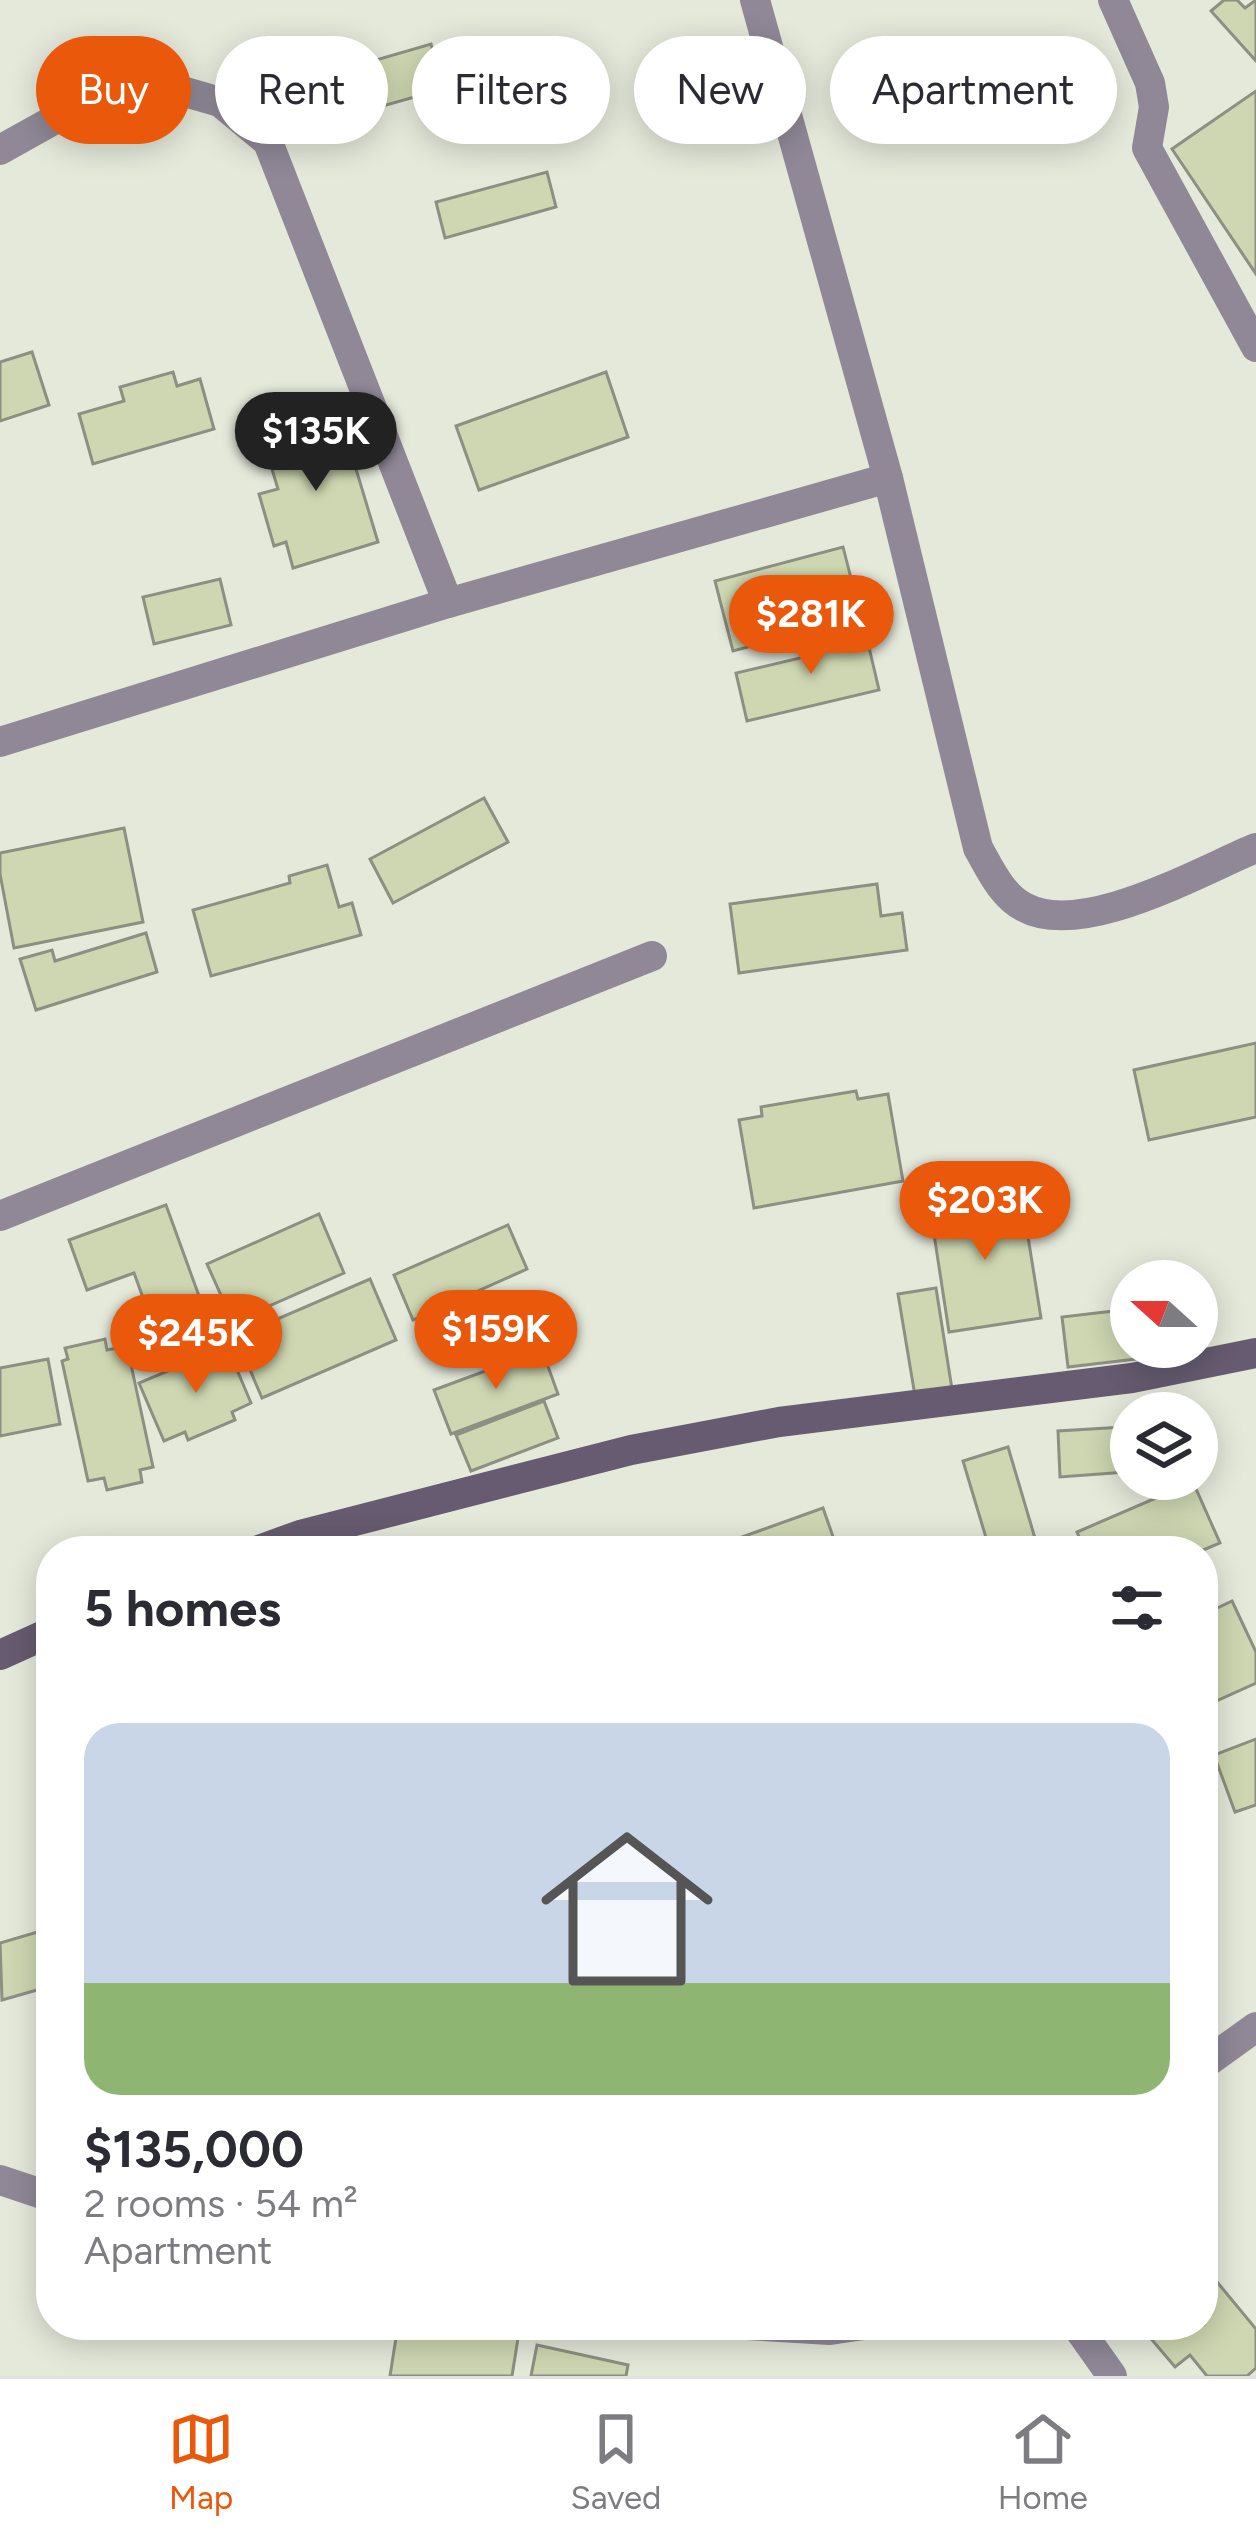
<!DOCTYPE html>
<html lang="en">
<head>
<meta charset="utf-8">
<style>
  :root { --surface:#fff; --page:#f2f2f3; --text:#2b2b33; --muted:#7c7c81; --line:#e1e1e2; --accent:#ea580c }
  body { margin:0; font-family:Figtree,sans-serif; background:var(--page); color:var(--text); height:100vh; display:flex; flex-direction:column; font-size:45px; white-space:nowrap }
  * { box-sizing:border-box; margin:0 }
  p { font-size:39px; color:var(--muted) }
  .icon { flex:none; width:66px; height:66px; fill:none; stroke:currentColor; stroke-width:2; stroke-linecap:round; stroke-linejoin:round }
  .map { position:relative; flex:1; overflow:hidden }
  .side { position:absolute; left:36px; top:1536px; width:1182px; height:804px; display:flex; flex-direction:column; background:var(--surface); border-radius:48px; box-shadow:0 6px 30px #0003 }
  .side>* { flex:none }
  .guide { position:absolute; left:36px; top:36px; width:1185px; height:108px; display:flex; gap:24px }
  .needle { width:78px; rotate:291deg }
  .fabs { position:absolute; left:1110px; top:1260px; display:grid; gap:24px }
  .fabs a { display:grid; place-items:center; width:108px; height:108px; border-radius:50%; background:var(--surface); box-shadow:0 6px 30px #0003; font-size:60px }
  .price { position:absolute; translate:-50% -102px; padding:0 27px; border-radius:42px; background:var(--accent); color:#fff; font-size:39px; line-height:78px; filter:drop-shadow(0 3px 6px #0008) }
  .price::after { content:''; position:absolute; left:50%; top:72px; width:36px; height:27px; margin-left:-18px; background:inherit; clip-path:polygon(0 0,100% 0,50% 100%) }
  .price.selected { background:#222; color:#fff }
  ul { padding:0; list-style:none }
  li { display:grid; align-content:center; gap:24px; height:636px; padding:0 48px }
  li+li { border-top:3px solid var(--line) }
  li span { display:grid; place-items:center; height:372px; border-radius:36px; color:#555 }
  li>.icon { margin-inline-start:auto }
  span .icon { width:216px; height:216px; fill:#fffc; stroke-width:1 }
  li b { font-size:51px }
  h2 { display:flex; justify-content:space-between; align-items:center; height:144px; padding:0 48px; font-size:51px }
  .pill { padding:0 42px; border-radius:54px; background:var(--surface); box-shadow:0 6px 30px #0003; font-size:42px; line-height:108px }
  .pill.selected { background:var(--accent); color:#fff }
  .dock { display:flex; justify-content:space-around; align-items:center; height:168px; border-top:3px solid var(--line); background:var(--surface); font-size:33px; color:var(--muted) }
  .dock a { display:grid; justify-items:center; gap:6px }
  .dock .selected { color:var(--accent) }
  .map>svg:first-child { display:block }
</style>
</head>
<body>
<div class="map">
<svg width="1256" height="2376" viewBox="0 0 1256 2376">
  <rect width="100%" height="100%" fill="#e5e9da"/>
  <!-- building -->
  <g fill="#ced7b1" stroke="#8c8f81" stroke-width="3">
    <path d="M1224 0H1237L1245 8 1256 0V61L1211 11Z"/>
    <path d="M431 44 443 89 351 115 338 71Z"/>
    <path d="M1256 91V274L1172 149Z"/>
    <path d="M547 172 556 207 445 238 436 202Z"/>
    <path d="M32 352 49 405 0 421V362Z"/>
    <path d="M173 372 177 386 200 379 214 429 93 464 79 414 124 401 120 387Z"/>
    <path d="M606 372 628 437 479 490 456 426Z"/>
    <path d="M340 416 378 542 293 568 286 542 274 546 259 494 278 489 263 440Z"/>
    <path d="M843 547 861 617 733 651 715 581Z"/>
    <path d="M220 579 231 625 154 644 143 597Z"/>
    <path d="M864 626 879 690 747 721 736 673 813 655 809 639Z"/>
    <path d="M484 798 508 842 393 903 370 859Z"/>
    <path d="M124 828 143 922 14 948 0 874V853Z"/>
    <path d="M327 865 339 907 352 903 361 935 211 976 193 910 290 883 289 876Z"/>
    <path d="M877 884 881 916 902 913 907 950 739 973 730 904Z"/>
    <path d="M146 933 157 972 36 1010 20 959 52 950 55 961Z"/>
    <path d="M1256 1043V1117L1149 1140 1134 1070Z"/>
    <path d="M856 1091 858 1099 888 1094 903 1181 754 1208 739 1120 762 1116 761 1107Z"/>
    <path d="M1021 1193 1041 1318 949 1332 930 1208Z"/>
    <path d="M166 1205 211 1329 161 1347 134 1273 87 1290 69 1240Z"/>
    <path d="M319 1214 344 1273 233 1322 207 1264Z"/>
    <path d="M508 1225 527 1269 413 1320 394 1275Z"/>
    <path d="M370 1279 396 1340 262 1398 236 1337Z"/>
    <path d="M936 1288 952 1389 915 1396 898 1294Z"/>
    <path d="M1131 1309V1347H1178L1179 1354 1068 1367 1062 1317Z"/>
    <path d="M105 1339 107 1350 127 1346 153 1467 140 1470 142 1482 107 1490 104 1478 88 1481 62 1361 68 1359 65 1348Z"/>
    <path d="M227 1346 251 1403 232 1412 235 1420 188 1440 185 1432 164 1441 139 1383Z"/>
    <path d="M542 1350 558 1394 451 1434 434 1390Z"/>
    <path d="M48 1359 60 1424 0 1436V1368Z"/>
    <path d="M544 1401 558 1438 471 1471 456 1435Z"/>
    <path d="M1123 1427 1126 1472 1060 1477 1058 1431Z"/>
    <path d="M1008 1447 1037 1545 1018 1551H990L963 1461Z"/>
    <path d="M1193 1482 1220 1543 1201 1551H1085L1077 1532Z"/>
    <path d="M823 1508 838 1551H703Z"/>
    <path d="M1232 1601 1256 1652V1683L1203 1707V1615Z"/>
    <path d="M1256 1739V1805L1235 1812 1214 1755Z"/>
    <path d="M51 1928V1986L2 2000 0 1943Z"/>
    <path d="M1203 2265 1256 2329V2368L1247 2376H1207L1190 2355 1175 2367 1142 2328 1203 2325Z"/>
    <path d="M398 2325H472L519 2332 512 2376H390Z"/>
    <path d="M537 2345 628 2365 626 2376H531Z"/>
  </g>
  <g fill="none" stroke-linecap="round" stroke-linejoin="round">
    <!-- street -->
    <g stroke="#908897" stroke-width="30">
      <path d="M755 0 888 478 978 848C990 869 1002 896 1024 907 1082 939 1200 871 1256 848"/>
      <path d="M1113 0 1150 83 1154 107 1147 148 1256 347"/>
      <path d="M0 150 59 117 161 85 220 102 268 142 448 603 888 478"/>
      <path d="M0 742 448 603"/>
      <path d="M0 1216 652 956"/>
      <path d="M1203 2065 1256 2027"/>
      <path d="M0 2180 51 2197"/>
      <path d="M746 2325 830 2330 864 2325"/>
      <path d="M1076 2325 1112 2376"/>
    </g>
    <!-- secondary -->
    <g stroke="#665b70" stroke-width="30">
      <path d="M256 1551 300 1535 631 1450 779 1422 1132 1378 1256 1353"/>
      <path d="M0 1655 51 1632"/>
    </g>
  </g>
</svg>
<div class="fabs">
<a><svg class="needle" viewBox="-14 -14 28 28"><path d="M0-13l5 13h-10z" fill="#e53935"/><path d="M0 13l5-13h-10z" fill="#7c7c81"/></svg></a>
<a><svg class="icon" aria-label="layers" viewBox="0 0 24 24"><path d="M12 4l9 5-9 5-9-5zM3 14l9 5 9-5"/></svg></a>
</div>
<b class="price selected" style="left:316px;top:494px">$135K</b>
<b class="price" style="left:811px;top:677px">$281K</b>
<b class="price" style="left:985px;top:1263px">$203K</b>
<b class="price" style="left:496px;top:1392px">$159K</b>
<b class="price" style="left:196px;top:1396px">$245K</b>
<div class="guide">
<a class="pill selected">Buy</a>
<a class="pill">Rent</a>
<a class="pill">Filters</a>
<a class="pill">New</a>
<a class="pill">Apartment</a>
</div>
<section class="side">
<h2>5 homes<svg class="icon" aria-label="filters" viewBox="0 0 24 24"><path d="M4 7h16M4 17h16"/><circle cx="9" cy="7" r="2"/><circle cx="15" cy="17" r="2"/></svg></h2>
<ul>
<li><span style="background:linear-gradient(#c9d6e8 70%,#8fb573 0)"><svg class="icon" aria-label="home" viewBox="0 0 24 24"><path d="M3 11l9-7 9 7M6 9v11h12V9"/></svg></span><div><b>$135,000</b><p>2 rooms · 54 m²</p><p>Apartment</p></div></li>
</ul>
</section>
</div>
<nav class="dock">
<a class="selected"><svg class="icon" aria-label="map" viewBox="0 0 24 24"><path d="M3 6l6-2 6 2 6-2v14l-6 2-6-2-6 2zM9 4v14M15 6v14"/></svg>Map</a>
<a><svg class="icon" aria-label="saved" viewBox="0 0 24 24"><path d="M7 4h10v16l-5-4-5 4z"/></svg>Saved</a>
<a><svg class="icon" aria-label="home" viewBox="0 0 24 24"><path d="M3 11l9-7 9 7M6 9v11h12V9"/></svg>Home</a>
</nav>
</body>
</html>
